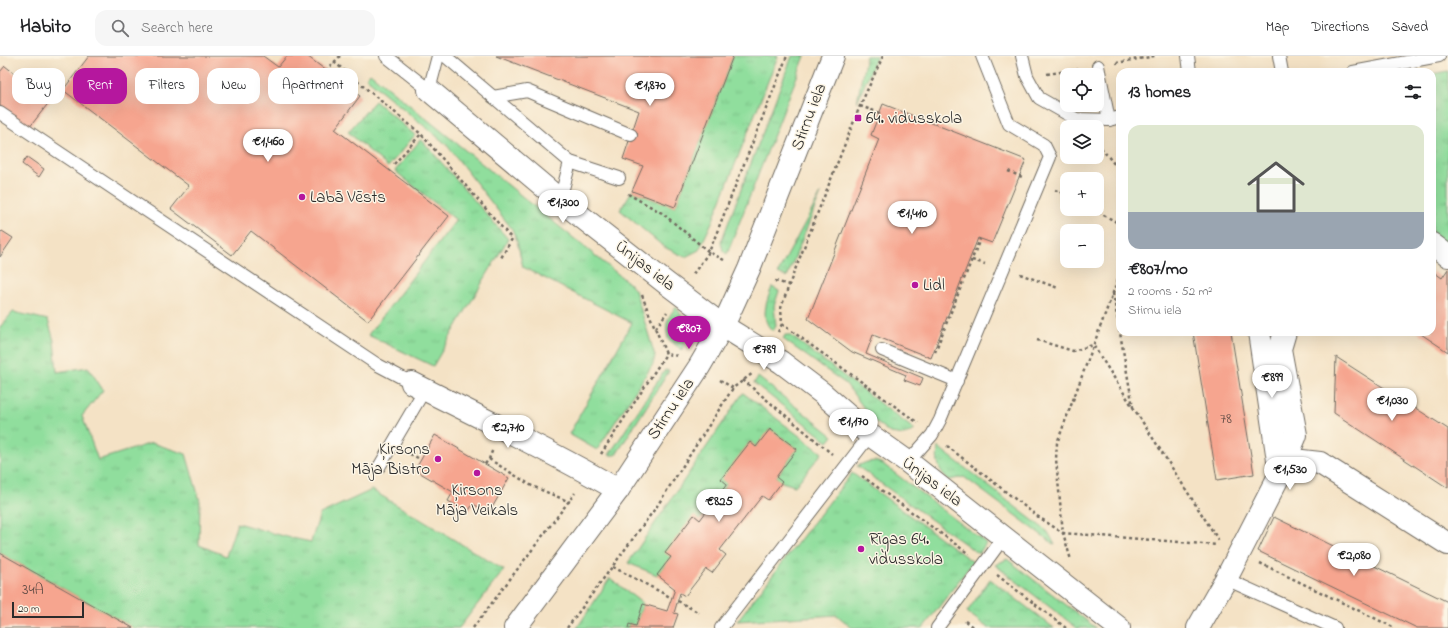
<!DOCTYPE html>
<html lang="en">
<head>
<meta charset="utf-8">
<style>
  :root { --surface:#fff; --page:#f6f6f6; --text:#202124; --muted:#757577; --line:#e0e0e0; --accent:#b5179e }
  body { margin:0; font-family:"Indie Flower",sans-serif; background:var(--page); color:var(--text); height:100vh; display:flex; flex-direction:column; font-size:15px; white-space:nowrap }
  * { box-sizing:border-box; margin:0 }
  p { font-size:13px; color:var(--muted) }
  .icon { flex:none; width:22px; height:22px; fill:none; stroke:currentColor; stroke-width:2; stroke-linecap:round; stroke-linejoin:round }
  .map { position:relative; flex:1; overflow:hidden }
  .side { position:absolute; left:1116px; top:12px; width:320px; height:268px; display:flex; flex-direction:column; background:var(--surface); border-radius:12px; box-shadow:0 4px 16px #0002 }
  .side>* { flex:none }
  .top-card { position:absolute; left:12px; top:12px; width:380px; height:36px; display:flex; gap:8px }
  .controls { position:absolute; left:1060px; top:12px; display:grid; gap:8px }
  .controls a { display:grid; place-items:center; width:44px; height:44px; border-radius:8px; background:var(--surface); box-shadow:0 4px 16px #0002; font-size:20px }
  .scale { position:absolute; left:12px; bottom:10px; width:72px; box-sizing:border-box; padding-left:4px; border:2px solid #2b2b2b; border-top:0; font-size:11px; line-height:14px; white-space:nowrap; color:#2b2b2b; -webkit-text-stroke:3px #fcf5e5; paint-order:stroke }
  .price { position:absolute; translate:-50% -34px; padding:0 9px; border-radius:14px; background:#fff; color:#222; font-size:13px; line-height:26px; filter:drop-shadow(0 1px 2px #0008) }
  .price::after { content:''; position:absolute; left:50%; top:24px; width:12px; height:9px; margin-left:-6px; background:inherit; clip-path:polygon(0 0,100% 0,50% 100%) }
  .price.on { background:var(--accent); color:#fff }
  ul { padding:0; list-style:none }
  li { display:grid; align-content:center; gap:8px; height:212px; padding:0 12px }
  li span { display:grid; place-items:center; height:124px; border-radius:12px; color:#555 }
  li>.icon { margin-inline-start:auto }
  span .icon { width:72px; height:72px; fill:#fffc; stroke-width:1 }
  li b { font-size:17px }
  h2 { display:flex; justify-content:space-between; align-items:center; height:48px; padding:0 12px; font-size:17px }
  .tag { padding:0 14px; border-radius:12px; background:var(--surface); box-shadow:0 4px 16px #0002; font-size:14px; line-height:36px }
  .tag.on { background:var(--accent); color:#fff }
  header { display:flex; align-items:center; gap:24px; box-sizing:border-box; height:56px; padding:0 20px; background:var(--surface); border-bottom:1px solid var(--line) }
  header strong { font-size:19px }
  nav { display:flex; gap:22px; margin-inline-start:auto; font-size:14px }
  .search { width:280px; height:36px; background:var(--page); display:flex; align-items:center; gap:10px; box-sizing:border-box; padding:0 14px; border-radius:12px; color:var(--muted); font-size:15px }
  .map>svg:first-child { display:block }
</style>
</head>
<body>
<header>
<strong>Habito</strong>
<div class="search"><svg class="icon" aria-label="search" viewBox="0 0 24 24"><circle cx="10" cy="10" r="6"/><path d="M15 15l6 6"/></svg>Search here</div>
<nav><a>Map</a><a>Directions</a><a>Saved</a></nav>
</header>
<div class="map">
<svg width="1448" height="572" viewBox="0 0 1448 572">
  <defs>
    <pattern id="grass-tufts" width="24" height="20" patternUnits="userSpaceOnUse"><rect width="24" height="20" fill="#90de9d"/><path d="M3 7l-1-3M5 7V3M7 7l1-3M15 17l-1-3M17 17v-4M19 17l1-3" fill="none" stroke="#7cbf87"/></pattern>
  </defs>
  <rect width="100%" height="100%" fill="#fcf5e5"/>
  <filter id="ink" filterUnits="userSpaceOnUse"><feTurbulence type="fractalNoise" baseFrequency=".025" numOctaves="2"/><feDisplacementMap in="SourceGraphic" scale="8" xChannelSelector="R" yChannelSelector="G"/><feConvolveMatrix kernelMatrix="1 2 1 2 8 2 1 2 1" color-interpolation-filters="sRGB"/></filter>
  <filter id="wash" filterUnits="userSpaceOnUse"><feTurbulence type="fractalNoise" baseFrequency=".012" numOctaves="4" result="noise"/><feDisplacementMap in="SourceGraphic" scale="16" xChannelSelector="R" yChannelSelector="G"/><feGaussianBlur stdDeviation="0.9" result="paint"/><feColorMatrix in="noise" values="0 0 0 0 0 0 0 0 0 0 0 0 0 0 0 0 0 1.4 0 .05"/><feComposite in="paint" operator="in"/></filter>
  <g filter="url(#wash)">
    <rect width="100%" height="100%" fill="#f4e2c5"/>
    <!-- grass -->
    <g fill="url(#grass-tufts)" stroke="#5e8464">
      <path d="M733 0H778L713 164 699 194 685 201 664 191 620 154 632 135 675 151Z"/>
      <path d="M792 0H805L727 198 723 195 721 186Z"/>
      <path d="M866 0H877L857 46Z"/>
      <path d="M1448 15V192L1432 181V18Z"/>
      <path d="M370 17 629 227 635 234 655 300 653 308 597 394 569 378 632 267 523 211 517 185 512 173 446 88 366 22Z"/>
      <path d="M375 45 415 79 388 111 348 76Z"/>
      <path d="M421 83 508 183 433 310 368 279 456 164 395 115Z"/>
      <path d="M821 137 787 221 778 217Z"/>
      <path d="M772 231 779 235 774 250 776 270 773 275C759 264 767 244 772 231Z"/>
      <path d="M676 251C686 264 688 278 682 294L668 283C665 267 666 264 676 251Z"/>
      <path d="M13 256 48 264 54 285 57 316 88 311 103 334 82 360 98 404 152 387 186 398 200 445 199 489 226 500 237 467 287 481 311 486 320 458 372 434 504 514 459 572H133L0 497V271Z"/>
      <path d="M785 279H790L915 374 904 379 890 377 872 363 846 328 783 283Z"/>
      <path d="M665 314 669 315 616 399H609Z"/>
      <path d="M758 321 833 380 828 386 754 327Z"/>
      <path d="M743 337 822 397 795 430 782 426 776 421 797 393 770 373 756 391 750 386 722 423 727 428 700 464 694 460 671 501 657 519 628 507Z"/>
      <path d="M938 391 1048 476 1055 489 964 421 949 424C938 414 936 406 938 391Z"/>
      <path d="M875 405 883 408 986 487 979 498 857 410 867 406Z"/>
      <path d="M852 417 973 506 923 572H852L837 559 737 565Z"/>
      <path d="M1007 503 1096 572H1077L995 509Z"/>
      <path d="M610 522 643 548 636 570 629 568 628 572H577Z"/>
      <path d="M990 523 1054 572H988L967 556Z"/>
    </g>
    <g id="blocks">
      <!-- building -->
      <g fill="#f6a58f">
        <path d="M89 0H263L278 11 287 0H307L360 40 335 73 449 160 368 265 251 175 232 199 171 153 189 130 63 34Z"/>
        <path d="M496 0H733L675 151 632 135 643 110 623 103 639 55Z"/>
        <path d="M5 10 50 45 29 72 0 50V16Z"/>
        <path d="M883 48 1026 104 992 187 978 182 931 302 873 279 866 298 923 322 920 330 904 324 906 319 852 296 808 263 879 83 871 79Z"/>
        <path d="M27 101 44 113 39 121 22 108Z"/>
        <path d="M2 175 13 182 0 201V177Z"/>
        <path d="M1448 213V296L1418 276H1432V215L1442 222Z"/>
        <path d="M1193 276H1231L1254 418 1217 424Z"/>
        <path d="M1336 301 1448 373V432L1334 357Z"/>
        <path d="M770 373 797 393 776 421 782 426 768 444 762 440 720 494 726 499 712 517 706 513 685 540 680 537 674 557 678 558 673 572H628L629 568 636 570 643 548 667 555 675 533 657 519 671 501 665 497 694 459 700 464 727 428 721 423 750 386 756 391Z"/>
        <path d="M435 379 509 422 489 457 473 448 468 456 448 445 453 436 415 414Z"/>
        <path d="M1274 461 1448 546V572H1417L1258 495Z"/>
        <path d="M0 497 133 572H0Z"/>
      </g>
    </g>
  </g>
  <g filter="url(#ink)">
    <use href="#blocks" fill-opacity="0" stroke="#716b61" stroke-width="1"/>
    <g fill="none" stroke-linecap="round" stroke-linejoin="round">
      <!-- service casing -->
      <g stroke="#716b61" stroke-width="14">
        <g id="service">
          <path d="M386 0 429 34 438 0"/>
          <path d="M445 0 570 106 619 122"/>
          <path d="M1022 0 1027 20 1039 42 1076 63 1109 64 1120 61"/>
          <path d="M1188 0 1190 16"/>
          <path d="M1279 0 1282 16"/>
          <path d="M1098 10 1109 64"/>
          <path d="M1353 16 1439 0"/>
          <path d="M493 41 527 35 631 79"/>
          <path d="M0 57 378 309 412 327"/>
          <path d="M560 144 570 106"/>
          <path d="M882 294 957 325"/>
          <path d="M908 406 932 379 940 364 1050 101 1044 89 1009 68 982 0"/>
          <path d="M379 411 425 333"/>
          <path d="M1226 523 1335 572"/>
          <path d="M721 572 870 379"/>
          <path d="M937 572 1004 481"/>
        </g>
      </g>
      <!-- minor casing -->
      <g stroke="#716b61" stroke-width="24">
        <g id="minor">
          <path d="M429 34 560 144 666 227 723 270 781 306 822 337 870 379 908 406 1119 572"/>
          <path d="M1432 188 1448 200"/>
          <path d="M412 327C481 362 551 395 618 434"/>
          <path d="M1280 417 1296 379 1280 293 1285 276"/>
          <path d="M1280 418 1302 405 1320 407 1448 488"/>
          <path d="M1198 572 1226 523 1280 418 1259 276"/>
        </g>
      </g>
      <!-- tertiary casing -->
      <g stroke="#716b61" stroke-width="24">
        <path id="tertiary" d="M515 572 618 434 699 311 723 270 749 213 833 0"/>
      </g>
      <!-- path -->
      <g stroke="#716b61" stroke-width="2.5" stroke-dasharray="3 3" stroke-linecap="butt">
        <path d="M334 6 421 78 512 183 501 202"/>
        <path d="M1116 7 1155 0"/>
        <path d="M326 15 340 0"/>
        <path d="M1047 18 1081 13"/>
        <path d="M860 50 880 57"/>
        <path d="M1097 87 1120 115"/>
        <path d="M394 108 421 78"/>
        <path d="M1008 115 1022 121"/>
        <path d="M1055 134 1067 139"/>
        <path d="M628 138 662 157 709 196 724 204"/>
        <path d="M1093 153 1120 168"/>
        <path d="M972 204 985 208"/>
        <path d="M693 218 709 196 787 0"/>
        <path d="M1020 218 1058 232"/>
        <path d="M1120 218 1057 387 1056 403 1063 477 1217 489"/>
        <path d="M775 225 789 229"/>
        <path d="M1113 237 1133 351"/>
        <path d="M642 239C649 259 658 278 666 298L678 300"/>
        <path d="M782 268 918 367"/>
        <path d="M656 272 667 256"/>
        <path d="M778 276 782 268 781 252 789 229 860 50 883 0"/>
        <path d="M1037 284 1073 295 1093 289 1219 485"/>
        <path d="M935 296 980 183"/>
        <path d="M720 324 733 332"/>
        <path d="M743 324 832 398"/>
        <path d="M947 390 1037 460 1063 477 1071 504"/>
        <path d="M410 398 418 402"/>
        <path d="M601 398 666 298"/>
        <path d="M489 403 532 430 570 446"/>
        <path d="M485 408 489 403 493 393"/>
        <path d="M862 420 969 498"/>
        <path d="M1260 507 1395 572"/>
        <path d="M613 511 672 542"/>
        <path d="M997 519 1066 572"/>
        <path d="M678 545 699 557"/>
        <path d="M965 565 974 572"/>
        <path d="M473 572 575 437"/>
        <path d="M567 572 657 450 733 332 753 317"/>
      </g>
      <!-- service -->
      <use href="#service" stroke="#fff" stroke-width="12"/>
      <!-- minor -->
      <use href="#minor" stroke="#fff" stroke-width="22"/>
      <!-- tertiary -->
      <use href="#tertiary" stroke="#fff" stroke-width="22"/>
    </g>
  </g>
  <!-- markers -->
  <g fill="#b5179e" stroke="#fcf5e5" stroke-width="1.5">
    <rect x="854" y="58" width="8" height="8" rx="2"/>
    <circle cx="302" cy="141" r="4"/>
    <circle cx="915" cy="229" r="4"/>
    <circle cx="438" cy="403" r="4"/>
    <circle cx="477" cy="417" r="4"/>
    <circle cx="861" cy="493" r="4"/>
  </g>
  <g text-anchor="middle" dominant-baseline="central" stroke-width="3" stroke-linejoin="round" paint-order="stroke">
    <!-- number labels -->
    <g font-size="15" fill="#5e4a44">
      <text x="1226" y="363">78</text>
      <text x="33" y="534">34A</text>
    </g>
    <!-- street labels -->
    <g font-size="17" fill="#2b2b2b" stroke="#fcf5e5">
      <text transform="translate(809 61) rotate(-69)">Stirnu iela</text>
      <text transform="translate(645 210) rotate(38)">Ūnijas iela</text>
      <text transform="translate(671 353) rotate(-56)">Stirnu iela</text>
      <text transform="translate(932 426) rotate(37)">Ūnijas iela</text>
    </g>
    <!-- poi labels -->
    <g font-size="17" fill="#2b2b2b" stroke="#fcf5e5" text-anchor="start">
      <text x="866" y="62">64. vidusskola</text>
      <text x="310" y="141">Labā Vēsts</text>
      <text x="923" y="229">Lidl</text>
      <text x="430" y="393" text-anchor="end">Ķirsons<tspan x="430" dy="20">Māja Bistro</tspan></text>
      <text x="477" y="434" text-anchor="middle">Ķirsons<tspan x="477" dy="20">Māja Veikals</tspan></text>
      <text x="869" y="483">Rīgas 64.<tspan x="869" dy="20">vidusskola</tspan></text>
    </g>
  </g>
</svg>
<div class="controls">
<a><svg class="icon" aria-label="locate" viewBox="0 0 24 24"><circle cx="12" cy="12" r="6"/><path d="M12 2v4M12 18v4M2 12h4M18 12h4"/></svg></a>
<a><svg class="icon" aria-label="layers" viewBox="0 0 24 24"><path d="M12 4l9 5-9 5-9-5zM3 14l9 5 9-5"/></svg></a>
<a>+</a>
<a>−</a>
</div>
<div class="scale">20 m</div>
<b class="price" style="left:650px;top:51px">€1,870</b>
<b class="price" style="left:268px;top:107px">€1,460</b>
<b class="price" style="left:563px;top:168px">€1,300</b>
<b class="price" style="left:912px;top:179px">€1,410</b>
<b class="price on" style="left:689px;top:294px">€807</b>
<b class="price" style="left:764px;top:315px">€789</b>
<b class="price" style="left:1272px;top:343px">€899</b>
<b class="price" style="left:1392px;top:366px">€1,030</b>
<b class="price" style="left:853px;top:387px">€1,170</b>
<b class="price" style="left:508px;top:393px">€2,710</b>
<b class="price" style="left:1290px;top:435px">€1,530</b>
<b class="price" style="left:719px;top:467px">€825</b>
<b class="price" style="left:1354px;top:521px">€2,080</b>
<div class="top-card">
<a class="tag">Buy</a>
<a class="tag on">Rent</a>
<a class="tag">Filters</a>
<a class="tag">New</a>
<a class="tag">Apartment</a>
</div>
<section class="side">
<h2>13 homes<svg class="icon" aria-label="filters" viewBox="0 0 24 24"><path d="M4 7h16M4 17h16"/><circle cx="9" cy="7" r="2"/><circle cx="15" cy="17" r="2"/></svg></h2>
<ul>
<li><span style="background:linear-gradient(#dfe7d0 70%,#9aa5b1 0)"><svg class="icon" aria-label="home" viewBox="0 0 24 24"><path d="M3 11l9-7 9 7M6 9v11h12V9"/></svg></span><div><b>€807/mo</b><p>2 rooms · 52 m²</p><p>Stirnu iela</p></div></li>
</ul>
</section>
</div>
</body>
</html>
